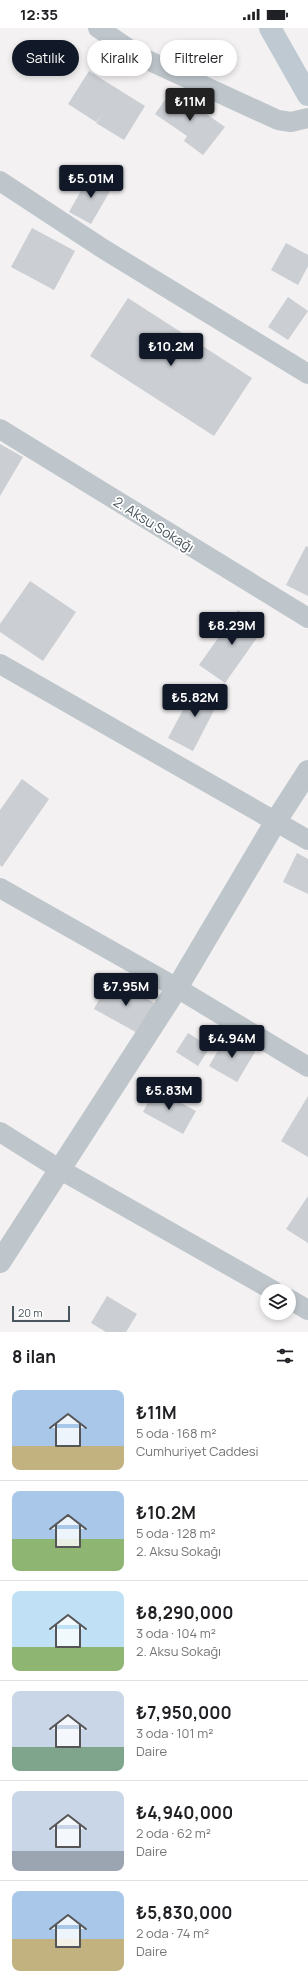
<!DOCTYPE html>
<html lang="tr">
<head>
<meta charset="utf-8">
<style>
  :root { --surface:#fff; --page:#f2f2f2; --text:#202124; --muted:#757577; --line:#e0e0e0; --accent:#111827 }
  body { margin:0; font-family:Manrope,sans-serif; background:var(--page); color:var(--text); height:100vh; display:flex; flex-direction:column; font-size:15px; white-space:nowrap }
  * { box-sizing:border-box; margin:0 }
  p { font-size:13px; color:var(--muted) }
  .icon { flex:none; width:22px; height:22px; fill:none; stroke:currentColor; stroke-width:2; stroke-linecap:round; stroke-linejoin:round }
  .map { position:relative; height:1304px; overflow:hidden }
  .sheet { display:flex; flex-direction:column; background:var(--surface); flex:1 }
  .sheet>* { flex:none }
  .banner { position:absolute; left:12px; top:12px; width:284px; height:36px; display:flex; gap:8px }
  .tools { position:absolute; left:260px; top:1256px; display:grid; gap:8px }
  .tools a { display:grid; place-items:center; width:36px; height:36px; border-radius:50%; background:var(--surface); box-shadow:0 2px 6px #0003; font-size:20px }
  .scale { position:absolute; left:12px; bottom:10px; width:58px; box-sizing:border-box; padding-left:4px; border:2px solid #4a565d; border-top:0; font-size:11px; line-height:14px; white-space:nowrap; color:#4a565d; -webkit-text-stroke:3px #fff; paint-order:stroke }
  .price { position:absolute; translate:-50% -34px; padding:0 9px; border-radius:4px; background:var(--accent); color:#fff; font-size:13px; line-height:26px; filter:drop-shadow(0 1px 2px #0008) }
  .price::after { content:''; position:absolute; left:50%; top:24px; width:12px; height:9px; margin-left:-6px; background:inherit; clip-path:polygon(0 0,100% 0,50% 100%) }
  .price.selected { background:#222; color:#fff }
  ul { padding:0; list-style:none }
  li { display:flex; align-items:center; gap:12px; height:100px; padding:0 12px }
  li+li { border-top:1px solid var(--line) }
  li span { display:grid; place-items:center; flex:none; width:112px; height:80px; border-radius:8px; color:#555 }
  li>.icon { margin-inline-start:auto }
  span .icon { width:48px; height:48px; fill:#fffc; stroke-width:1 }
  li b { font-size:17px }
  h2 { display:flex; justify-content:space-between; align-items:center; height:48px; padding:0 12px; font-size:17px }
  .tag { padding:0 14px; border-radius:18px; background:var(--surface); box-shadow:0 2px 6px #0003; font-size:14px; line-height:36px }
  .tag.selected { background:var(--accent); color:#fff }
  .status { display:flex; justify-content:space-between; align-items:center; height:28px; padding:0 20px; background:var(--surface); direction:ltr }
  .status svg { height:11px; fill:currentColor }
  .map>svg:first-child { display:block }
</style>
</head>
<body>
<div class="status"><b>12:35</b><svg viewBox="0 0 49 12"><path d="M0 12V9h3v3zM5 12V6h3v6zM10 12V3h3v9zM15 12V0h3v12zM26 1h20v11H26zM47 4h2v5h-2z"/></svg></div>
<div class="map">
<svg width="308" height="1304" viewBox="0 0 308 1304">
  <rect width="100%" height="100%" fill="#f3f1f1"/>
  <!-- building -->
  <g fill="#cbced3">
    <path d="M89 43 145 78 124 112 96 95 102 87 96 94 68 76Z"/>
    <path d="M172 62 225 99 203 127 184 113 187 108 155 86Z"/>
    <path d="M91 145 113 158 91 196 69 184Z"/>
    <path d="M32 200 75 223 54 262 11 239Z"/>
    <path d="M286 215 308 227V238L298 257 271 242Z"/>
    <path d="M288 269 308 283 288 312 268 299Z"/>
    <path d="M128 270 252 350 214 408 90 328Z"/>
    <path d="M0 416 23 429 0 468Z"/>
    <path d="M306 518 308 519V568L286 557Z"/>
    <path d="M30 553 76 584 43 633 0 604V596Z"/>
    <path d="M238 582 264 600 225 655 199 637Z"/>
    <path d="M197 656 221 669 193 723 168 710Z"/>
    <path d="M22 751 49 771 2 839 0 837V782Z"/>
    <path d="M297 825 308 831V866L283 854Z"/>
    <path d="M110 951 158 977 141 1007 94 981Z"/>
    <path d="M188 1005 210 1019 198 1038 176 1024Z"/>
    <path d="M227 1007 255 1024 237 1054 209 1038Z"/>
    <path d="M155 1061 196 1083 183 1106 143 1084Z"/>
    <path d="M308 1068V1129L281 1113Z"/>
    <path d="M308 1168V1215L286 1201Z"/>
    <path d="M107 1268 137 1286 126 1304H106L91 1295Z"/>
  </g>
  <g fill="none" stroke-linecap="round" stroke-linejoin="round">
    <!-- minor -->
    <g stroke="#bec6cc" stroke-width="20">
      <path d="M98 0 141 29 278 92 291 94 308 90"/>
      <path d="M0 153 105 222 308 346"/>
      <path d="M0 401 308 590"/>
      <path d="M0 636 308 812"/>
      <path d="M0 860 177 960 308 1039"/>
      <path d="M0 1104 59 1141 274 1263"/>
      <path d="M289 1271 308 1282"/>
    </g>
    <!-- tertiary -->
    <path stroke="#bec6cc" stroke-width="22" d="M0 1234 177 960 276 793 308 743"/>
    <!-- secondary -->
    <path stroke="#bec9d1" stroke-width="22" d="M270 0 308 67"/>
  </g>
  <g text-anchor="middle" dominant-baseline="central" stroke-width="3.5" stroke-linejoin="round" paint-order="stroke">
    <!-- street labels -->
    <g font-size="14" fill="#4a565d" stroke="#fff">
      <text transform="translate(154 496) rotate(32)">2. Aksu Sokağı</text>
    </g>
  </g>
</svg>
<div class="tools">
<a><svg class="icon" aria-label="layers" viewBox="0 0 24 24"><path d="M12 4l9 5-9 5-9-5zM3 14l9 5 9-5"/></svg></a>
</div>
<div class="scale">20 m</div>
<b class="price selected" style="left:190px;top:94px">₺11M</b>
<b class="price" style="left:91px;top:171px">₺5.01M</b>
<b class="price" style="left:171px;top:339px">₺10.2M</b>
<b class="price" style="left:232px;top:618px">₺8.29M</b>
<b class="price" style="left:195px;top:690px">₺5.82M</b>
<b class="price" style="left:126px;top:979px">₺7.95M</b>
<b class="price" style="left:232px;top:1031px">₺4.94M</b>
<b class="price" style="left:169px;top:1083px">₺5.83M</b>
<div class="banner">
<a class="tag selected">Satılık</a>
<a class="tag">Kiralık</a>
<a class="tag">Filtreler</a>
</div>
</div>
<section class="sheet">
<h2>8 ilan<svg class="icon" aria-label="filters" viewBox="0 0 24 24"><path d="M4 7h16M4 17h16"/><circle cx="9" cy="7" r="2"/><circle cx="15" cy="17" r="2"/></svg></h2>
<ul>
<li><span style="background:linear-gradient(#a9c7e8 70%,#c2b280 0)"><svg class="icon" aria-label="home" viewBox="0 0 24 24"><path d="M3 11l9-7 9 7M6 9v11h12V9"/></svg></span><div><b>₺11M</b><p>5 oda · 168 m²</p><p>Cumhuriyet Caddesi</p></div></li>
<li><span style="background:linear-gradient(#a9c7e8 60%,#8fb573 0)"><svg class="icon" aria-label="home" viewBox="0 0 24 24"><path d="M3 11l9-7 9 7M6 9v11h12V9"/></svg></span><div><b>₺10.2M</b><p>5 oda · 128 m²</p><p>2. Aksu Sokağı</p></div></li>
<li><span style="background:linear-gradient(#bfe0f5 70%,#8fb573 0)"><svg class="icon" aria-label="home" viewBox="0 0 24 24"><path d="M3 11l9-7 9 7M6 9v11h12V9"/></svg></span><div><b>₺8,290,000</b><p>3 oda · 104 m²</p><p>2. Aksu Sokağı</p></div></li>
<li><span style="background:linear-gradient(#c9d6e8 70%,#7fa58c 0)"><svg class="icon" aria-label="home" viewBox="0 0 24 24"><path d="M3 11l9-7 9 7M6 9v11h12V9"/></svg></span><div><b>₺7,950,000</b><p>3 oda · 101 m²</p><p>Daire</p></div></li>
<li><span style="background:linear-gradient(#c9d6e8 75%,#9aa5b1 0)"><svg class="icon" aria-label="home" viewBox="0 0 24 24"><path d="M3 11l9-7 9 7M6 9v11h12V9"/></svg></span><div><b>₺4,940,000</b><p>2 oda · 62 m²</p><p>Daire</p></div></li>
<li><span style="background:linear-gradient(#a9c7e8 60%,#c2b280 0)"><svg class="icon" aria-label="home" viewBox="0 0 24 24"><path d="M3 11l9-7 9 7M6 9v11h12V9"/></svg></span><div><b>₺5,830,000</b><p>2 oda · 74 m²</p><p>Daire</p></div></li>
</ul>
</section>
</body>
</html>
